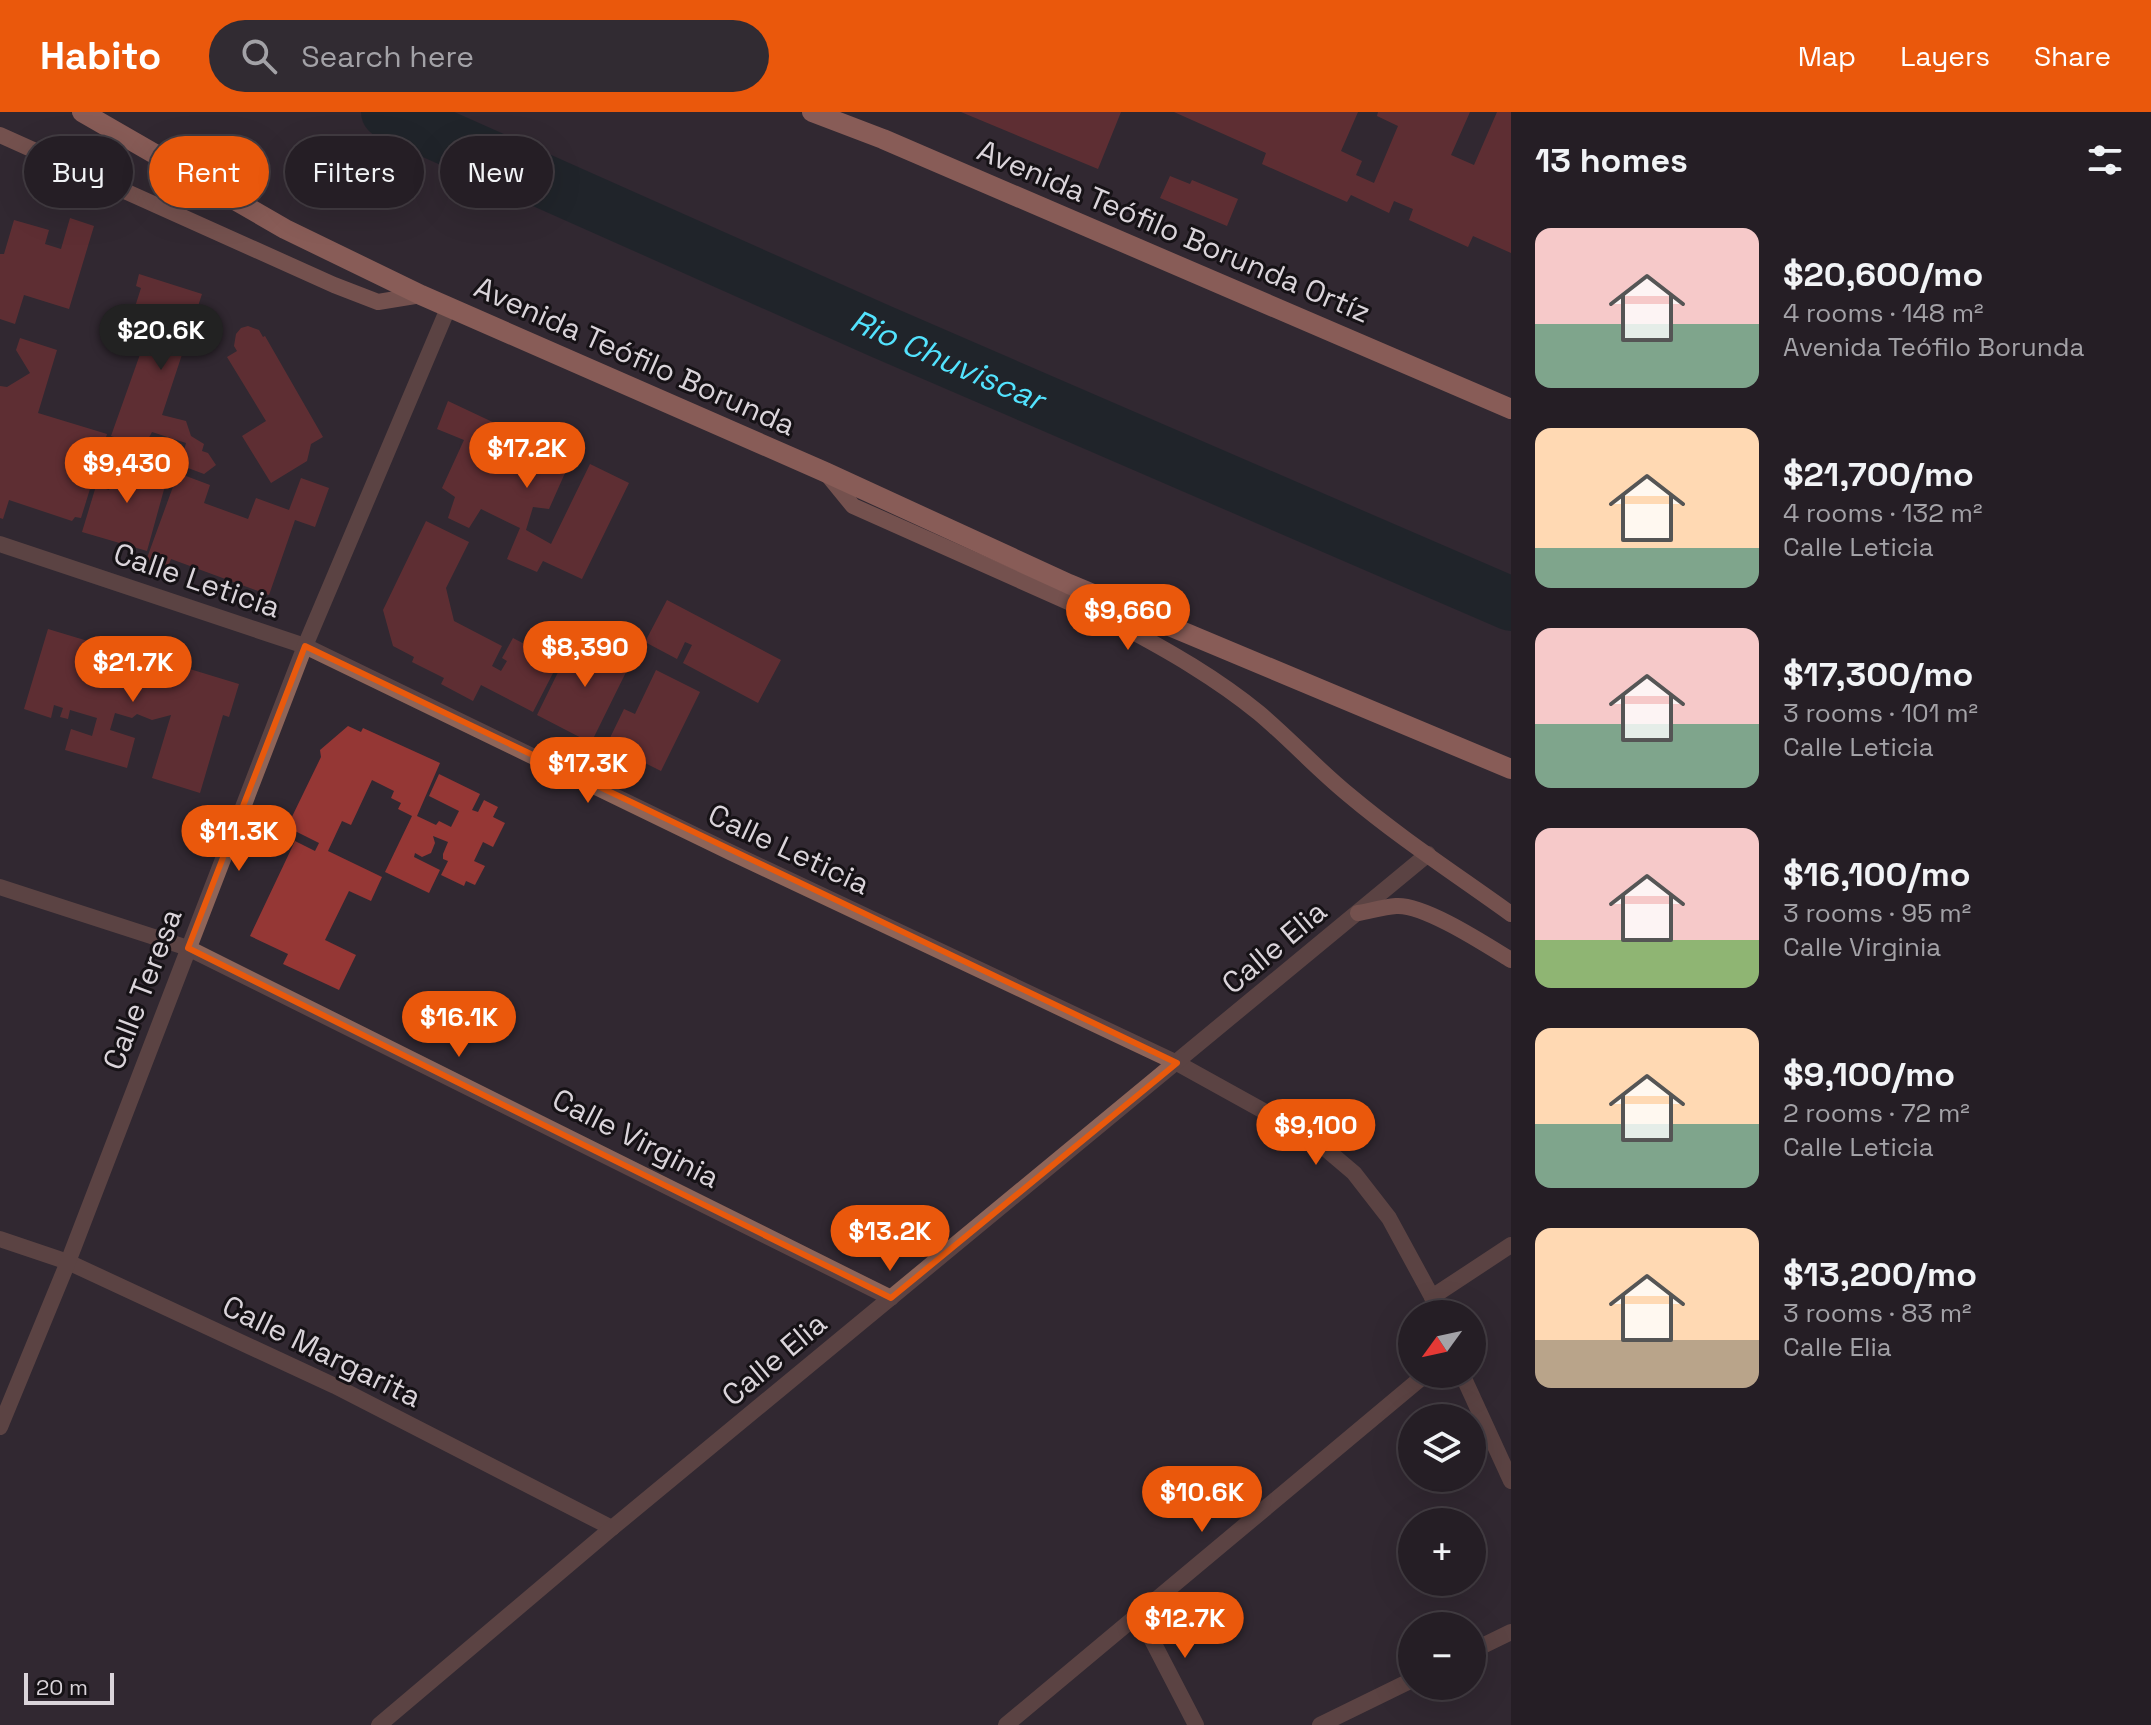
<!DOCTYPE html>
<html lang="en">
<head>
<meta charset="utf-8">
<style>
  :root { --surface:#251e25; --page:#312b32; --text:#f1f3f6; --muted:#a3a2a7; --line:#423c42; --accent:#ea580c }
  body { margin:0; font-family:"Space Grotesk",sans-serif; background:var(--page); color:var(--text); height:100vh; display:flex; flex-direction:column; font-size:30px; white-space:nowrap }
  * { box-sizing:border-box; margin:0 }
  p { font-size:26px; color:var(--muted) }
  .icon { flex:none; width:44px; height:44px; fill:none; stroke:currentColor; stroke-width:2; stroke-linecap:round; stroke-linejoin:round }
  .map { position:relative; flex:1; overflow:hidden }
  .sheet { display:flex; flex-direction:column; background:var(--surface); width:640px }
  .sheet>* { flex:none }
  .hud { position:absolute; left:24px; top:24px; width:760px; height:72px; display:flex; gap:16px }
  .needle { width:52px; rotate:237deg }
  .tools { position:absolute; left:1398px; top:1188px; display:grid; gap:16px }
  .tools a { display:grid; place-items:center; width:88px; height:88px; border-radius:50%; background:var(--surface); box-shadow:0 8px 32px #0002,0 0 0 2px var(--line); font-size:40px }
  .scale { position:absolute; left:24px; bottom:20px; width:90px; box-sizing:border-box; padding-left:8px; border:4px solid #dad4da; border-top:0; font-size:22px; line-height:28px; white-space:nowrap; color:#dad4da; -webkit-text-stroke:6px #161216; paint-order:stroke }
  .price { position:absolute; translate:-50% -68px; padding:0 18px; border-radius:28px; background:var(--accent); color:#fff; font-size:26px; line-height:52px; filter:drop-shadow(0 2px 4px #0008) }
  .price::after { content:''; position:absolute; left:50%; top:48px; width:24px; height:18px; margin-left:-12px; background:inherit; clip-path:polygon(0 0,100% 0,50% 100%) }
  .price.current { background:#222; color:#fff }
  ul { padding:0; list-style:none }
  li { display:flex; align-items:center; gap:24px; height:200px; padding:0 24px }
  li span { display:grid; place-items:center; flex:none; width:224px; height:160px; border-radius:16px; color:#555 }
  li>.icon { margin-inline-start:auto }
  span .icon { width:96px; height:96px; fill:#fffc; stroke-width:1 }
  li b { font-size:34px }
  h2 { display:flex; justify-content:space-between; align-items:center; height:96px; padding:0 24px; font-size:34px }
  .pill { padding:0 28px; border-radius:36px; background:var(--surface); box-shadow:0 8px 32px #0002,0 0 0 2px var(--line); font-size:28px; line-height:72px }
  .pill.current { background:var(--accent); color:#fff }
  header { display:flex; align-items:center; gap:48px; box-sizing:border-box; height:112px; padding:0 40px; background:var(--accent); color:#fff }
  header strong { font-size:38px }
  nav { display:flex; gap:44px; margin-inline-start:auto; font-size:28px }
  .search { width:560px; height:72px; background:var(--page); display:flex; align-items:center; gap:20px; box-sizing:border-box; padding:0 28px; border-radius:44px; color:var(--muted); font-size:30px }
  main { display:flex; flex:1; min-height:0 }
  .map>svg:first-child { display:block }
</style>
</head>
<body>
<header>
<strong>Habito</strong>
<div class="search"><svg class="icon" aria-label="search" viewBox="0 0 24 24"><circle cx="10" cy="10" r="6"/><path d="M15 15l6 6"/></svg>Search here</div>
<nav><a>Map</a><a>Layers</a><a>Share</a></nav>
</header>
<main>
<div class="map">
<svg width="1511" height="1613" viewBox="0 0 1511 1613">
  <rect width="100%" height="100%" fill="#312831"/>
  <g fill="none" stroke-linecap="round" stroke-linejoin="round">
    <!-- river -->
    <path stroke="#0d1f23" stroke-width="54" id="s1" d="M388 0 880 219 1511 492"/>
  </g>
  <!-- building -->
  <g fill="#953735">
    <path d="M961 0H1121L1098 57Z"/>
    <path d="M1174 0H1358L1341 39 1362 49 1356 63 1374 71 1398 14 1377 4 1378 0H1470L1451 43 1474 53 1497 0H1511V141L1473 124 1468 135 1409 108 1413 97 1394 89 1389 101 1351 83 1347 90 1262 52 1266 41Z"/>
    <path d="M1170 64 1190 72 1192 68 1238 87 1227 114 1160 86Z"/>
    <path d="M70 106 94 114 69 197 24 183 15 212 0 207V142H4L14 108 49 118 45 132 61 137Z"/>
    <path d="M139 162 202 182 162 303 186 309 191 324 204 332 202 339 208 341 216 353 204 362 180 353 186 331 152 320 144 335 111 324 154 203 134 198 141 176 136 174Z"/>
    <path d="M248 214 259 218 263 225 265 224 323 325 311 332 307 349 271 371 242 324 266 309 227 245 237 239 234 234 236 222 241 216Z"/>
    <path d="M20 226 57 238 38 301 107 322 81 406 75 405 72 409 9 388 3 407 0 406V274L7 275 30 261 16 238Z"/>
    <path d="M448 289 520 323 525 316 555 331 558 325 577 334 549 397 533 395 526 418 551 432 590 352 629 371 582 467 543 449 537 460 507 447 520 416 481 397 469 416 448 406 455 385 442 376 464 328 437 317Z"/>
    <path d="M133 342 147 346 144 356 168 363 147 439 82 420 96 374 109 378 119 344 132 348Z"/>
    <path d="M178 361 210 373 204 391 248 407 256 386 289 398 301 366 329 376 315 415 295 408 269 483 171 447 164 465 143 457Z"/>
    <path d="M426 409 469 430 446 476 454 509 502 534 492 554 501 559 507 549 502 546 513 526 532 536 544 512 571 526 533 600 481 573 473 589 441 572 444 566 412 550 414 545 393 534 383 498Z"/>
    <path d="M667 488 781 548 758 591 683 551 692 533 685 530 677 547 645 530Z"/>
    <path d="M48 517 111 536 108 546 131 552 139 525 152 529 147 544 239 572 229 605 223 603 200 681 152 666 171 603 152 608 137 602 132 606 115 601 110 618 135 626 127 656 65 638 71 617 92 624 97 606 70 598 68 607 60 605 63 596 54 593 51 606 24 597Z"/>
    <path d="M603 528 631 542 630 545 633 546 591 631 537 603 565 546 568 547 577 529 598 539Z"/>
    <path d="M656 558 700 580 661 659 607 632 624 597 635 602Z"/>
    <path d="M348 614 361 620 363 616 440 651 417 704 436 713 439 709 451 715 459 699 429 684 439 662 480 682 472 698 478 700 484 688 498 695 493 705 505 711 493 735 483 730 474 749 485 754 475 773 466 769 464 774 441 763 448 749 443 747V742L448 730 433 724 435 731 431 741 422 745 415 741 414 745 440 758 429 781 385 760 412 704 398 697 401 691 391 686 394 679 372 668 351 713 342 709 328 739 382 765 371 789 349 779 325 828 356 843 339 878 283 852 288 842 250 824 295 729 315 739 319 731 287 715 321 645 320 638Z"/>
  </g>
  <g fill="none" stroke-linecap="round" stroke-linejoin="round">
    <!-- street -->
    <g stroke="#8e6559" stroke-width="16">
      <path d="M0 432 305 534 732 741 1177 951 1314 1027 1354 1061 1389 1106 1432 1185 1438 1202"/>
      <path d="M0 775 188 836 891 1186"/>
      <path d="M0 1127 68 1150 335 1274 612 1416"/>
      <path d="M1432 1185 1511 1133"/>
      <path d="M1462 1262 1511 1369"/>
      <path d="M0 1315 68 1150 305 534 449 194"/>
      <path d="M1138 1501 1196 1613"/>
      <path d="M1472 1539 1511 1520"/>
      <path d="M379 1613 612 1416 1428 742"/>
      <path d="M1006 1613 1426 1262"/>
      <path d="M1320 1613 1412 1568"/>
    </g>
    <!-- secondary -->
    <g stroke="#c68472" stroke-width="16">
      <path d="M0 23 334 173 378 190 421 183"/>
      <path d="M826 361 853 394 1120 513C1169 539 1216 566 1259 601 1290 627 1317 657 1349 683 1400 726 1457 763 1511 802"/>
      <path d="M1358 801C1370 799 1383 795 1396 794 1424 792 1485 832 1511 848"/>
    </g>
    <!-- primary -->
    <g stroke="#f19c85" stroke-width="20">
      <path d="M82 0 285 117 421 183 825 360 1069 472 1511 657"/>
      <path d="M812 0 883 27 1511 297"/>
    </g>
  </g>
  <!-- marked area -->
  <path d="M0 0H1511V1613H0ZM305 534 1177 951 891 1186 188 836Z" fill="#312831" fill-opacity=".55" fill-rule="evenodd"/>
  <path fill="none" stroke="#e8590c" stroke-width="6" stroke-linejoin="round" d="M305 534 1177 951 891 1186 188 836Z"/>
  <g text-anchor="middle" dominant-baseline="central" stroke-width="6" stroke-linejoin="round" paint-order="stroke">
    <!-- street labels -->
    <g font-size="30" fill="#dad4da" stroke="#161216">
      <text transform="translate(1174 119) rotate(23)">Avenida Teófilo Borunda Ortíz</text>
      <text transform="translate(635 244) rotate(24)">Avenida Teófilo Borunda</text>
      <text transform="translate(197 468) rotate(19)">Calle Leticia</text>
      <text transform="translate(789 737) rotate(25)">Calle Leticia</text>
      <text transform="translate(1274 835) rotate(-40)">Calle Elia</text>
      <text transform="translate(142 877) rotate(-69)">Calle Teresa</text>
      <text transform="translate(636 1026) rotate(27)">Calle Virginia</text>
      <text transform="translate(322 1239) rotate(26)">Calle Margarita</text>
      <text transform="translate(774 1247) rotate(-40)">Calle Elia</text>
    </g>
    <!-- water labels -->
    <g font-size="32" font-style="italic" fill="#53e3fe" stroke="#161216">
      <text stroke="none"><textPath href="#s1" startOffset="612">Rio Chuviscar</textPath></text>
    </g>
  </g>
</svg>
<div class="tools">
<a><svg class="needle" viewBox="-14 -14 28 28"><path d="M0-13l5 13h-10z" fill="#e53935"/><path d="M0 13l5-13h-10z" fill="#a3a2a7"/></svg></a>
<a><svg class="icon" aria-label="layers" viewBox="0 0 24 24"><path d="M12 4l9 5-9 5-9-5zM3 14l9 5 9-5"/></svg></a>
<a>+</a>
<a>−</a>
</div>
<div class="scale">20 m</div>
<b class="price current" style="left:161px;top:260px">$20.6K</b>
<b class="price" style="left:527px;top:378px">$17.2K</b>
<b class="price" style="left:127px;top:393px">$9,430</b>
<b class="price" style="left:1128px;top:540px">$9,660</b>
<b class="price" style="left:585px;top:577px">$8,390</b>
<b class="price" style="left:133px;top:592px">$21.7K</b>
<b class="price" style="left:588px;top:693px">$17.3K</b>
<b class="price" style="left:239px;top:761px">$11.3K</b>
<b class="price" style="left:459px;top:947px">$16.1K</b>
<b class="price" style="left:1316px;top:1055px">$9,100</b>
<b class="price" style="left:890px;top:1161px">$13.2K</b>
<b class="price" style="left:1202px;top:1422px">$10.6K</b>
<b class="price" style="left:1185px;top:1548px">$12.7K</b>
<div class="hud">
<a class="pill">Buy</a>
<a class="pill current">Rent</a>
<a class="pill">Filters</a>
<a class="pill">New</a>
</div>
</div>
<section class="sheet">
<h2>13 homes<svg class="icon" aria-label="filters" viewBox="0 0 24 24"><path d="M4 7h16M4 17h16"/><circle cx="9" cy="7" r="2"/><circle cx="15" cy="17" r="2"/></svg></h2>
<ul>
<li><span style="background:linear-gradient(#f6c9c9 60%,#7fa58c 0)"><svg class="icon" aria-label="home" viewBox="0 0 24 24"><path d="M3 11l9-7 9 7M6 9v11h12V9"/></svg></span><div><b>$20,600/mo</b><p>4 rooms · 148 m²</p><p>Avenida Teófilo Borunda</p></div></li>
<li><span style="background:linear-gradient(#ffd9b3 75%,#7fa58c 0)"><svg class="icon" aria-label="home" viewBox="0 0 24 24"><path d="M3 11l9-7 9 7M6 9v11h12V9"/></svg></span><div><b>$21,700/mo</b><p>4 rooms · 132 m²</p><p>Calle Leticia</p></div></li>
<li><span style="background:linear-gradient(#f6c9c9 60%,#7fa58c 0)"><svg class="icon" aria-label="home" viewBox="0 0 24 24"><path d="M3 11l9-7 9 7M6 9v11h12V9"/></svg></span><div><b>$17,300/mo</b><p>3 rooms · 101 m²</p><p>Calle Leticia</p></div></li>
<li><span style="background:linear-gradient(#f6c9c9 70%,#8fb573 0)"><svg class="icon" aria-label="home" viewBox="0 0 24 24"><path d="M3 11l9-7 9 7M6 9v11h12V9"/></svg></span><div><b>$16,100/mo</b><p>3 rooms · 95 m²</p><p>Calle Virginia</p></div></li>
<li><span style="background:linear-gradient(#ffd9b3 60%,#7fa58c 0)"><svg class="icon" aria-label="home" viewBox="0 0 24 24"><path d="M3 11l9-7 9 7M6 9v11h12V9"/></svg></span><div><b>$9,100/mo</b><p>2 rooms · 72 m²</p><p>Calle Leticia</p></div></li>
<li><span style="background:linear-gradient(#ffd9b3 70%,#b9a48a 0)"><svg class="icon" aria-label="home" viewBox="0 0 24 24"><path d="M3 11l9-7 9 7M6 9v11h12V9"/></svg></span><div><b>$13,200/mo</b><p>3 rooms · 83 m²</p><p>Calle Elia</p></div></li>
</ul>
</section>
</main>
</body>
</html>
